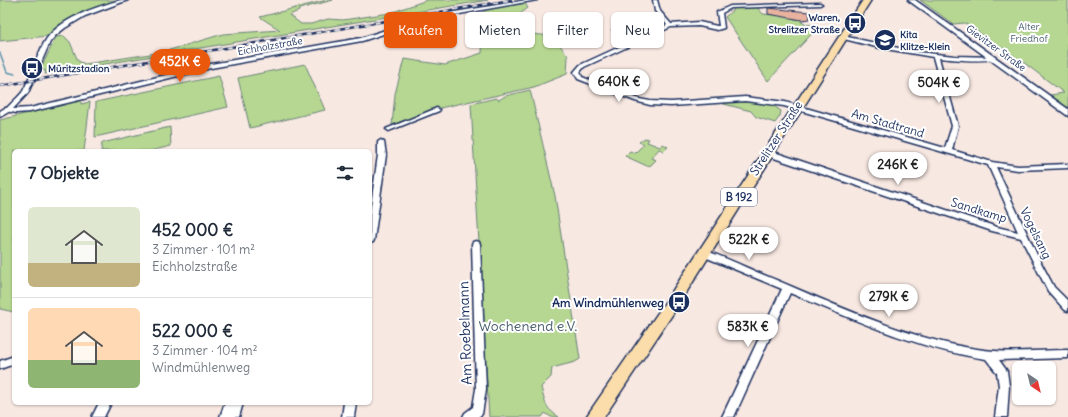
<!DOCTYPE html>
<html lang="de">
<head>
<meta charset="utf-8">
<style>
  :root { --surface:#fff; --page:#f6f6f7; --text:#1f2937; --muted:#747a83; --line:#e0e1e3; --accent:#ea580c }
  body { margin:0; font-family:Delius,sans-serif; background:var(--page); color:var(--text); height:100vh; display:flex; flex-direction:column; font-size:15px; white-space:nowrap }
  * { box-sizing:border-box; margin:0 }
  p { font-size:13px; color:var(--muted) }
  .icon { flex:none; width:22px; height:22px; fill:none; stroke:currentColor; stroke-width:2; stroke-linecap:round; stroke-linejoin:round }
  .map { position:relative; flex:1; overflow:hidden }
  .sheet { position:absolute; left:12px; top:149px; width:360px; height:256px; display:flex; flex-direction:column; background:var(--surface); border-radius:6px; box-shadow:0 1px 3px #0004 }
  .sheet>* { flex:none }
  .banner { position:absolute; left:384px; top:12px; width:380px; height:36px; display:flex; gap:8px }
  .needle { width:26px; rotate:145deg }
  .buttons { position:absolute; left:1012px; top:361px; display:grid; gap:8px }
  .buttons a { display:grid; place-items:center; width:44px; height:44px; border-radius:6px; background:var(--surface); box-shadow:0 1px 3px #0004; font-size:20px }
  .price { position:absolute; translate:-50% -34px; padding:0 9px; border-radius:14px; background:#fff; color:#222; font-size:13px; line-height:26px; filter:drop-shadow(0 1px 2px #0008) }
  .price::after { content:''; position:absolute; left:50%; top:24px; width:12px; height:9px; margin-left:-6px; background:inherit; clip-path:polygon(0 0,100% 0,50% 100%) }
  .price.on { background:var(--accent); color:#fff }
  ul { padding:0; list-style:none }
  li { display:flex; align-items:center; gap:12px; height:100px; padding:0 16px }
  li+li { border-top:1px solid var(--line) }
  li span { display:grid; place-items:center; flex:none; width:112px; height:80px; border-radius:6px; color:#555 }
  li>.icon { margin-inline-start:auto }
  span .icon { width:48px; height:48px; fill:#fffc; stroke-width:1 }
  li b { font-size:17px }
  h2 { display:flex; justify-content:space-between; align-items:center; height:48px; padding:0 16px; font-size:17px }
  .pill { padding:0 14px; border-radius:6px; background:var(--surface); box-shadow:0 1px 3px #0004; font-size:14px; line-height:36px }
  .pill.on { background:var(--accent); color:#fff }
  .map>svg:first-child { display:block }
</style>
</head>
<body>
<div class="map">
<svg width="1068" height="417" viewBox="0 0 1068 417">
  <rect width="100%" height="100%" fill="#f8e8e2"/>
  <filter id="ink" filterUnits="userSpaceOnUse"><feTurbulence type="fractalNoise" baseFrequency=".025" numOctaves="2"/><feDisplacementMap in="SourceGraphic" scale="8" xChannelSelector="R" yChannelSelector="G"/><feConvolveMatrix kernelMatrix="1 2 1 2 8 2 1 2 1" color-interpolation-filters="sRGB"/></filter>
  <g filter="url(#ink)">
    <!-- green -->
    <g fill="#b6d791" stroke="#688378">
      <path d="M0 0H123L60 26 48 36 0 41Z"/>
      <path d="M327 0H333L299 9V11L289 15 301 24H311L328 19 343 20 390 13 427 0H488L45 74 46 71 40 70 56 37 64 36 70 42 78 61 85 64 163 52 223 34 280 30 260 17Z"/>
      <path d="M920 0H1068V108L1050 95 1064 93 1023 62 965 23 953 24Z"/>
      <path d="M524 2 528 8 505 25 526 27 530 34 553 36 568 56 567 74 534 87 431 110 392 125 395 94 404 59 445 65 482 53 484 10Z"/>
      <path d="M756 6 763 14 794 17V19L802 20 801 22 805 23V24L819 26 768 81 725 17 735 8Z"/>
      <path d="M305 64 325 110 250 128 238 78Z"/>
      <path d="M219 76 228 107 95 137 96 102Z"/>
      <path d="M530 90 555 196 580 359 575 362 552 368 551 377 541 387C545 403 545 408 559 417H551L545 413 542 417H489L471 104 496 98 499 100 505 96Z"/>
      <path d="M81 100V104L90 102 84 151H14V312L0 309V120Z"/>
      <path d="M727 101H747L771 104 781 111 780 116 775 123 756 117 751 111 720 103Z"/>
      <path d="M170 127 171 146 150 151H101L102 143Z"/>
      <path d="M645 138 649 139 647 142 660 147 663 144 668 147 664 151 659 149 651 158 656 160 651 165 647 166 625 156 630 151 635 153 644 144 639 142Z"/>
    </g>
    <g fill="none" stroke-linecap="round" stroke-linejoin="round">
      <!-- stream -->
      <path stroke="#5b93ad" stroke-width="1.5" d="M0 53 7 72 15 74"/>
    </g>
    <!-- building -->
    <g fill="#e9b29e" stroke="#1b2f5e">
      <path d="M768 8 809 12 810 19 802 20 768 14Z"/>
      <path d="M621 21 631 23 621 32 611 30Z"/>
    </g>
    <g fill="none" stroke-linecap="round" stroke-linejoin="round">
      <!-- minor casing -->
      <g stroke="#1b2f5e" stroke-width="3">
        <g id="minor">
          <path d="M121 0H128L85 16 65 28 56 35 50 42 28 93 13 109 30 108 211 64 361 38 425 17 527 0H537L426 20 362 41 211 68 30 112 16 113 6 111V109C11 103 19 97 23 91 31 76 36 58 44 43 57 19 96 7 121 0Z"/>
          <path d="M653 0H657L660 11 671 24 699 22 717 26H719L717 12 730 6 820 3 822 4 820 5 731 8 722 13 724 28 717 30 699 26 671 27 584 67 580 72 582 77 639 99 650 101 671 102 745 97 785 102 945 148 952 126 933 57 880 48 840 38 843 36 917 52 955 56 994 57 995 58C986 63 950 59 939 58L958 126 952 150 992 162 1018 166 1068 164V168L1018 170 996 167 1038 257 1054 287 1068 301V311L1065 310 1048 291 1021 238 992 231 765 155 764 153 765 151H771L997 227 1018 232 988 165 784 106 745 101 671 106 650 105 635 101 578 79 574 72 580 65 667 25 655 11Z"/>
          <path d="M437 108 440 110 439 111 391 130 389 131 386 129Z"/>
          <path d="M381 140 384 142 386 155 374 240 373 242 370 243V212L378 155V142Z"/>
          <path d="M476 241 479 242 480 244 486 389 482 414 478 417H463L465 413 473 407 476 389 472 244 473 242Z"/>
          <path d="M703 250C722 256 741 265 759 273 828 301 903 338 977 349 1007 354 1038 350 1068 350V358L999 360 1007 371 1009 386 1007 417H995L999 386 997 373 986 359C917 349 853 319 790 293L734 417H722L782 289 700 255 699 253 700 251Z"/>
          <path d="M14 356V364L0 369V361Z"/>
          <path d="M99 403H111L104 417H92Z"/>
          <path d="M225 403H243L239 417H220Z"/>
          <path d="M344 403H356L354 417H342Z"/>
        </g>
      </g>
      <!-- tertiary casing -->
      <g stroke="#1b2f5e" stroke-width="3">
        <path id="tertiary" d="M5 108H8L12 110 0 117V111Z"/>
      </g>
      <!-- secondary casing -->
      <g stroke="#1b2f5e" stroke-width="3">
        <path id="secondary" d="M908 0H915L1068 109V116Z"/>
      </g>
      <!-- primary casing -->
      <g stroke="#1b2f5e" stroke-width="3">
        <path id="primary" d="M863 0H871L672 315 604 417H586L662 307Z"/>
      </g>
      <!-- minor -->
      <use href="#minor" fill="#fff" fill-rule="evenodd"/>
      <!-- tertiary -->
      <use href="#tertiary" fill="#fff" fill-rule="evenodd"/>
      <!-- secondary -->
      <use href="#secondary" fill="#fff" fill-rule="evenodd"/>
      <!-- primary -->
      <use href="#primary" fill="#fbddab" fill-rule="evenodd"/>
      <!-- rail casing -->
      <g stroke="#1b2f5e" stroke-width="2.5">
        <path id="rail" d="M0 86 511 0"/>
      </g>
      <!-- rail -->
      <use href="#rail" stroke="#fff" stroke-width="1.5" stroke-dasharray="5" stroke-linecap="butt"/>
    </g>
  </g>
  <!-- icons -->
  <defs>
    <g id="bus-disc" transform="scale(1.15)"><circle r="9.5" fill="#1b2f5e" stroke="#fff"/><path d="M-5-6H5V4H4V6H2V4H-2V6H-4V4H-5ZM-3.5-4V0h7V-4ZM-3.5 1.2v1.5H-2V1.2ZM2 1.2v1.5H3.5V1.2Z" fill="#fff"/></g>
    <g id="school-disc" transform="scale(1.15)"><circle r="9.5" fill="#1b2f5e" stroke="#fff"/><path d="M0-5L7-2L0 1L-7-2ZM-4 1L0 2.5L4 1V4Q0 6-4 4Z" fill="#fff"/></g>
  </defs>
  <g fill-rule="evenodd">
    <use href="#bus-disc" x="855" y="23"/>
    <use href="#school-disc" x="885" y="40"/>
    <use href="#bus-disc" x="32" y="68"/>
    <use href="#bus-disc" x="679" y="302"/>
  </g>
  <g text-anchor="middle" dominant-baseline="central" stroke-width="4" stroke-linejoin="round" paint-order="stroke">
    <!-- far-poi labels -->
    <g font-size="10" font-weight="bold" fill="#1b2f5e" stroke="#fff" text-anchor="start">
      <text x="840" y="17" text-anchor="end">Waren,<tspan x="840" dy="12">Strelitzer Straße</tspan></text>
      <text x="900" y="34">Kita<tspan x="900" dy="12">Klitze-Klein</tspan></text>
      <text x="48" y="68">Müritzstadion</text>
    </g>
    <!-- far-park labels -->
    <g font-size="10" fill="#4a616d" stroke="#fff">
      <text x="1029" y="26">Alter<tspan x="1029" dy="12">Friedhof</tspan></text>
    </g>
    <!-- far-street labels -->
    <g font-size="10" fill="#1b2f5e" stroke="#fff">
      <text transform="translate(270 46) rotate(-10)">Eichholzstraße</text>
      <text transform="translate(996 48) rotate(36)">Gievitzer Straße</text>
    </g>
    <!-- shield labels -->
    <rect fill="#fff" stroke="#5f6d8e" stroke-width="1" x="721" y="188" width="36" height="18" rx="3"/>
    <g font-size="11" font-weight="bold" fill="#1b2f5e">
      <text x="739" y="197">B 192</text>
    </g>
    <!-- street labels -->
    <g font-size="12" fill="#1b2f5e" stroke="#fff">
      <text transform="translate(888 123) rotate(16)">Am Stadtrand</text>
      <text transform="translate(776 138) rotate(-57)">Strelitzer Straße</text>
      <text transform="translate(979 210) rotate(17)">Sandkamp</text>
      <text transform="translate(1036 233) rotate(64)">Vogelsang</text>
    </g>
    <!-- poi labels -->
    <g font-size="12" font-weight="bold" fill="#1b2f5e" stroke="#fff" text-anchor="end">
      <text x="664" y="302">Am Windmühlenweg</text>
    </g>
    <!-- near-park labels -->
    <g font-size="14" fill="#4a616d" stroke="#fff">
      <text x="528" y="326">Wochenend e.V.</text>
    </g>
    <!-- near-street labels -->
    <g font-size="14" fill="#1b2f5e" stroke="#fff">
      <text transform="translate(465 333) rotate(-92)">Am Roebelmann</text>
    </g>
  </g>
</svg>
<div class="buttons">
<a><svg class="needle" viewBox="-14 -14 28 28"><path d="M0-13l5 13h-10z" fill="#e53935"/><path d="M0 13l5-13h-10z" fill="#747a83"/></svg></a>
</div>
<b class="price on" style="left:180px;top:83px">452K €</b>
<b class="price" style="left:619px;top:103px">640K €</b>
<b class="price" style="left:939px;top:104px">504K €</b>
<b class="price" style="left:898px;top:186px">246K €</b>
<b class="price" style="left:749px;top:261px">522K €</b>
<b class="price" style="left:889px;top:318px">279K €</b>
<b class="price" style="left:748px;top:348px">583K €</b>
<div class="banner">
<a class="pill on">Kaufen</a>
<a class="pill">Mieten</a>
<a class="pill">Filter</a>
<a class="pill">Neu</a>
</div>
<section class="sheet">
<h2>7 Objekte<svg class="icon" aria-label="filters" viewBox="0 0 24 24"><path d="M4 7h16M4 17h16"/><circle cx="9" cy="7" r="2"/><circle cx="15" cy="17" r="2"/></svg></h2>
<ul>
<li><span style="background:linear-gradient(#dfe7d0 70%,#c2b280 0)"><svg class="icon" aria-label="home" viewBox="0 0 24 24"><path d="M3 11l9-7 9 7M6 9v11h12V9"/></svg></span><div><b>452 000 €</b><p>3 Zimmer · 101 m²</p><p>Eichholzstraße</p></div></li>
<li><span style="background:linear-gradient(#ffd9b3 65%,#8fb573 0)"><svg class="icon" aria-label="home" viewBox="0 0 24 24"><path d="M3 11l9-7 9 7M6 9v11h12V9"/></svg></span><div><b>522 000 €</b><p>3 Zimmer · 104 m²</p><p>Windmühlenweg</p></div></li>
</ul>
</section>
</div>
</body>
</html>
